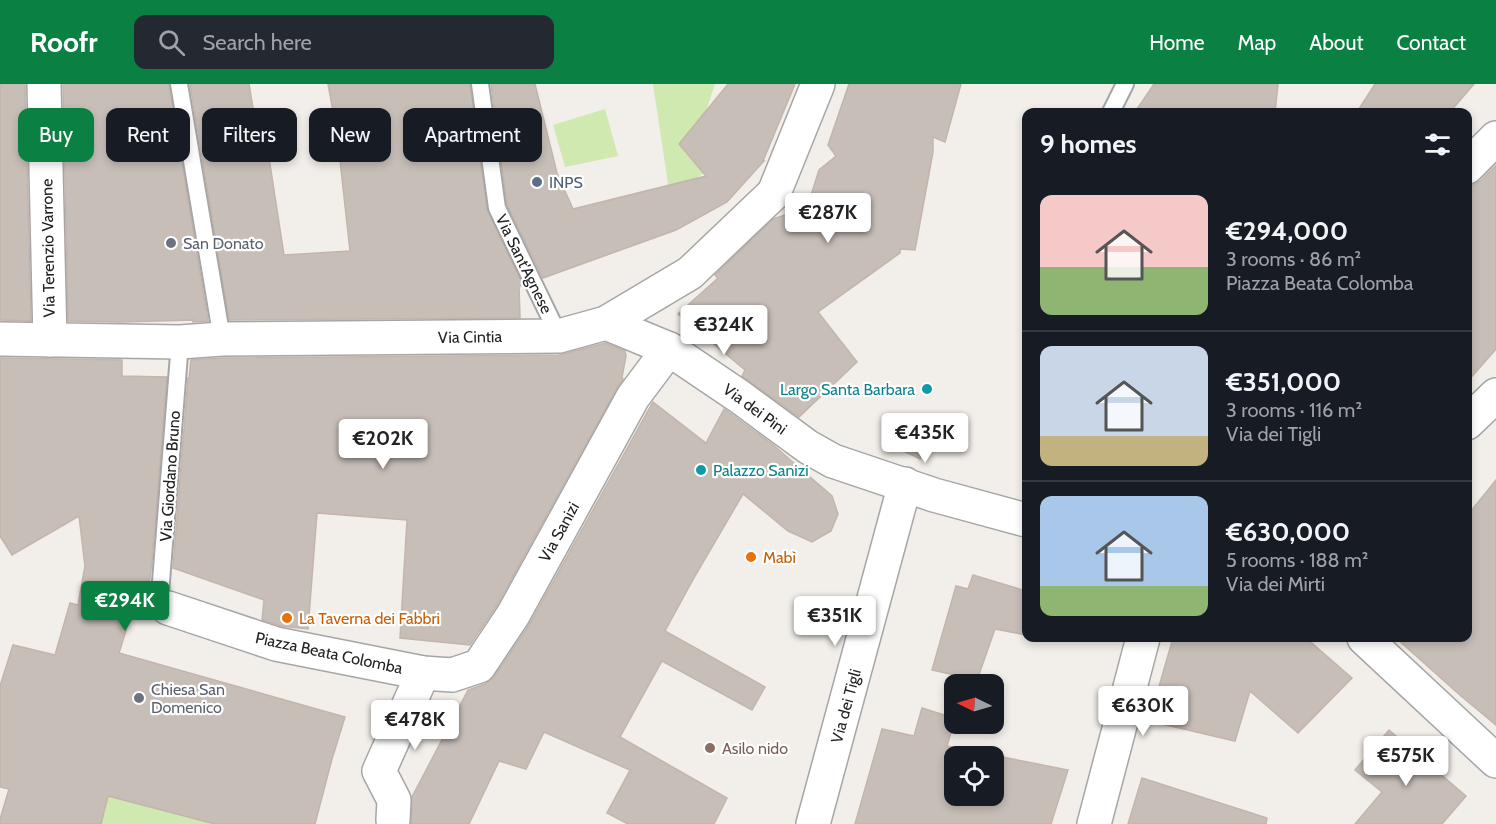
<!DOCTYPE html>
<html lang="en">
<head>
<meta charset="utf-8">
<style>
  :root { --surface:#171b24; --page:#242831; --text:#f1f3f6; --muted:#9ea1a6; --line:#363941; --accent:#0b8043 }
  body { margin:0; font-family:Cabin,sans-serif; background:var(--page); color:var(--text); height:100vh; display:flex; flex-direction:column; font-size:22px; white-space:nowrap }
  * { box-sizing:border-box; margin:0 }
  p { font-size:20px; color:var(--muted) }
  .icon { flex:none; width:33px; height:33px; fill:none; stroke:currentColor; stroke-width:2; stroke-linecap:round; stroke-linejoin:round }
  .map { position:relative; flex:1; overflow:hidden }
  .drawer { position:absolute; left:1022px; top:24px; width:450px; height:534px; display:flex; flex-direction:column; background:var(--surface); border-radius:12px; box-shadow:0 3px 9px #0003 }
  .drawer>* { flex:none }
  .guide { position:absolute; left:18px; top:24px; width:570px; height:54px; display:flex; gap:12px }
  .needle { width:39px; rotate:275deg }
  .buttons { position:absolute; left:944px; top:590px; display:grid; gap:12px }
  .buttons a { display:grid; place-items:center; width:60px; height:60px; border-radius:12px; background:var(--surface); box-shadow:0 3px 9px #0003; font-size:30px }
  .price { position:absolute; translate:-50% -51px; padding:0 14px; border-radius:6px; background:#fff; color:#222; font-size:20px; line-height:39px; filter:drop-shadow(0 2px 3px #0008) }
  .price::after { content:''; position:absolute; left:50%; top:36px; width:18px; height:14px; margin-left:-9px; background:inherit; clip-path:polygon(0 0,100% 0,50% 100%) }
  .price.on { background:var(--accent); color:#fff }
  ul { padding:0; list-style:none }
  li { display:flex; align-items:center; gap:18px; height:150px; padding:0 18px }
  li+li { border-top:2px solid var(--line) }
  li span { display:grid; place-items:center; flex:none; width:168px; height:120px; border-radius:12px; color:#555 }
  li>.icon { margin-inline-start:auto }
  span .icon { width:72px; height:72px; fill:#fffc; stroke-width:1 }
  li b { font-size:26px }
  h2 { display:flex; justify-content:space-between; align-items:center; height:72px; padding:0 18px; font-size:26px }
  .pill { padding:0 21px; border-radius:12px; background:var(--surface); box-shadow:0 3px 9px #0003; font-size:21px; line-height:54px }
  .pill.on { background:var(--accent); color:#fff }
  header { display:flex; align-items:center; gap:36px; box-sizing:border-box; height:84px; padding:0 30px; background:var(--accent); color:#fff }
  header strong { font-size:28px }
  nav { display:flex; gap:33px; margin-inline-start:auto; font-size:21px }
  .search { width:420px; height:54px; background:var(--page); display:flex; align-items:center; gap:15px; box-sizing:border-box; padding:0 21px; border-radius:12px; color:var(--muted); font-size:22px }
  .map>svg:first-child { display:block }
</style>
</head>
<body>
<header>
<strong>Roofr</strong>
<div class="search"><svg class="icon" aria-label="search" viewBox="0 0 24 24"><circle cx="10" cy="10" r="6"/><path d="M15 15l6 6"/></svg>Search here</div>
<nav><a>Home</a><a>Map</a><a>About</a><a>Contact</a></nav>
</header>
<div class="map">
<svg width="1496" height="740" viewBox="0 0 1496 740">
  <rect width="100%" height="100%" fill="#f2eee9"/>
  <!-- grass -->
  <g fill="#cfe9b1">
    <path d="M653 0H715L706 27 680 60 704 89 670 113Z"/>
    <path d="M605 25 618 72 565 83 553 41Z"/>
    <path d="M108 712 215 740H101Z"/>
  </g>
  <!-- building -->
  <g fill="#c7beb8" stroke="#c3b5ac" stroke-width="1.5" fill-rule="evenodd">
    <path d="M0 0H25L31 237 0 236Z"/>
    <path d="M63 0H169L208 237 193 238 194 236 121 238 68 237Z"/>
    <path d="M190 0H249L255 36 263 35 284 171 350 167 337 49 328 0H470L487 125 523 201 519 202 520 234 229 236Z"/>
    <path d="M491 0H535L557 89 573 125 706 92 679 60 728 0H795L763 77H764L727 118 676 146 543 194 507 121Z"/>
    <path d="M849 0H961L945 58 933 53V68L915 166 900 165V169L818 228 857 278 799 333 742 292 745 286 678 230 718 194 715 191 773 135 807 124 819 86 836 72 828 61Z"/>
    <path d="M1154 0H1278L1275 28H1135Z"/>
    <path d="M1375 0H1474L1450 28H1357Z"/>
    <path d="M1496 81V265L1467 298V101H1472L1480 97Z"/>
    <path d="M605 259 625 267 626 272 622 293 623 295 617 304 497 521 470 561 400 554 407 436 317 429 308 545 281 542 262 536 264 516 173 484 188 294H189L191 276 223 274 559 271Z"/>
    <path d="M0 274 122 276V292L167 293 152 478 148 508H138L119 569 345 633 332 675 315 740H215L108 712 101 740H0V735L9 705 0 703V602L13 561 55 571 70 519 78 521 85 482 79 432 12 471 0 452Z"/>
    <path d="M653 318 706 359 724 325 772 360 832 412 838 430 831 447 812 458 788 447 743 410 695 492 665 547 765 603 752 626 662 577 620 653 727 714 714 740H628L607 729 630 686 544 648 526 685 499 677 469 740H411L412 713 468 606 485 600 494 593 529 541Z"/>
    <path d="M897 333 932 350 920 375 885 358Z"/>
    <path d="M1496 396V641L1461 612 1396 554H1467V432Z"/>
    <path d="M973 491 1026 507V551L995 545 977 596 932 586 956 502 968 505Z"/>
    <path d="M1173 554H1306L1352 594 1298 649 1250 607 1235 657 1149 637Z"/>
    <path d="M922 624 954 634V639L947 662 1068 686 1051 740H855L882 645 914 652ZM954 672H993V711H954Z"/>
    <path d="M1389 646 1466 712 1442 740H1355L1382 708 1355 686Z"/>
    <path d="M1142 694 1267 734 1266 740H1128Z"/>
  </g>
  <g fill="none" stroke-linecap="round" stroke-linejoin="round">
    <!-- lane casing -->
    <g stroke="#a6a6a6" stroke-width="20">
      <g id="lane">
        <path d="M179 0 222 255"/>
        <path d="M480 0 497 124 559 252"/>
        <path d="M1111 28 1125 0"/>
        <path d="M168 524 160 510 180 258"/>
      </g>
    </g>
    <!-- street casing -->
    <g stroke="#a6a6a6" stroke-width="36">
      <g id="street">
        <path d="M44 0 50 256"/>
        <path d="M1467 83 1496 54"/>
        <path d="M606 239 669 265 740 313 808 363 833 377 934 411 1026 436"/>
        <path d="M0 255 180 258 222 255 559 252 606 239 690 189 774 109 818 0"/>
        <path d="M1467 339 1496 311"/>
        <path d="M168 524 276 560 423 589 452 591 479 582 513 531 633 313 669 265"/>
        <path d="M1364 554 1496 677"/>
        <path d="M393 736 394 716 379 687 423 589"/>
        <path d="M813 740 905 400"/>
        <path d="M1094 740 1143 554"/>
      </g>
    </g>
    <!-- lane -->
    <use href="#lane" stroke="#fff" stroke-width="16"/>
    <!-- street -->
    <use href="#street" stroke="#fff" stroke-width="33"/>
  </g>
  <!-- markers -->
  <circle fill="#5c6f8a" stroke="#fff" stroke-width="2" cx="537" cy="98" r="6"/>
  <g fill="#6b7280" stroke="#fff" stroke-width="2">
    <circle cx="171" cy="159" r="6"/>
    <circle cx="139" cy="614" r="6"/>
  </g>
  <g fill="#0f9aa8" stroke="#fff" stroke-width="2">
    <circle cx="927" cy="305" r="6"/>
    <circle cx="701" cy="386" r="6"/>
  </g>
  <g fill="#e8710a" stroke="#fff" stroke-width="2">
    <circle cx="751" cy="473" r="6"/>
    <circle cx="287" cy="534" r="6"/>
  </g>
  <circle fill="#8d6e63" stroke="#fff" stroke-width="2" cx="710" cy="664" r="6"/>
  <g text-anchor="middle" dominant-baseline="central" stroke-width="4.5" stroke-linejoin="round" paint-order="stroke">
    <!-- service labels -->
    <g font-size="16" fill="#4e5e75" stroke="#fff" text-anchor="start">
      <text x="549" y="98">INPS</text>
    </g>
    <!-- worship labels -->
    <g font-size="16" fill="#5b616d" stroke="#fff" text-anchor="start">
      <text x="183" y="159">San Donato</text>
      <text x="151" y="605">Chiesa San<tspan x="151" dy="18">Domenico</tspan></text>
    </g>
    <!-- street labels -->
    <g font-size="16" fill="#222" stroke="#fff">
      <text transform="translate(48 164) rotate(-91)">Via Terenzio Varrone</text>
      <text transform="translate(524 180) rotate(64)">Via Sant'Agnese</text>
      <text transform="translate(470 253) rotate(-1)">Via Cintia</text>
      <text transform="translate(755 325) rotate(36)">Via dei Pini</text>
      <text transform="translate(170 392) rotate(-86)">Via Giordano Bruno</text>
      <text transform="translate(559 448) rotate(-61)">Via Sanizi</text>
      <text transform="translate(329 569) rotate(12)">Piazza Beata Colomba</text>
      <text transform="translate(846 622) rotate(-75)">Via dei Tigli</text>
    </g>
    <!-- culture labels -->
    <g font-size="16" fill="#0d838f" stroke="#fff" text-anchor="end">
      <text x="915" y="305">Largo Santa Barbara</text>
      <text x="713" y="386" text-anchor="start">Palazzo Sanizi</text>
    </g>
    <!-- food labels -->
    <g font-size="16" fill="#c56008" stroke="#fff" text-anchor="start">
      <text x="763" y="473">Mabì</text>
      <text x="299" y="534">La Taverna dei Fabbri</text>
    </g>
    <!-- education labels -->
    <g font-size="16" fill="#785e54" stroke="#fff" text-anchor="start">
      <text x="722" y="664">Asilo nido</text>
    </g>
  </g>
</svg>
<div class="buttons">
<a><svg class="needle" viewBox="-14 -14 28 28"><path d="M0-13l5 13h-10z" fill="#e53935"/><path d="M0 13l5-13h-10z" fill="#9ea1a6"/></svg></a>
<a><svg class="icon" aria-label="locate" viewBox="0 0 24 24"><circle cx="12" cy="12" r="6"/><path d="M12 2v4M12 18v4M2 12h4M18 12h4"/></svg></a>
</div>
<b class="price" style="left:828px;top:160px">€287K</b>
<b class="price" style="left:724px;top:272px">€324K</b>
<b class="price" style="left:925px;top:380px">€435K</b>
<b class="price" style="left:383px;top:386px">€202K</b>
<b class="price on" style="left:125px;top:548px">€294K</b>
<b class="price" style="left:835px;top:563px">€351K</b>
<b class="price" style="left:1143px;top:653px">€630K</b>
<b class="price" style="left:415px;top:667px">€478K</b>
<b class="price" style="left:1406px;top:703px">€575K</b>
<div class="guide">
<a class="pill on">Buy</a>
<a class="pill">Rent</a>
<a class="pill">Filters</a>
<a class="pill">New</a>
<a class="pill">Apartment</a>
</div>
<section class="drawer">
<h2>9 homes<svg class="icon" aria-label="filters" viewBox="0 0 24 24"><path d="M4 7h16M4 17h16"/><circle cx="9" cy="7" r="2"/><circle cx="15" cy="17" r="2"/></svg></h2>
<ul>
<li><span style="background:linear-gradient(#f6c9c9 60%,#8fb573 0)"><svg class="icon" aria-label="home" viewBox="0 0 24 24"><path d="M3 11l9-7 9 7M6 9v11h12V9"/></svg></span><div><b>€294,000</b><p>3 rooms · 86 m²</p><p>Piazza Beata Colomba</p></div></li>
<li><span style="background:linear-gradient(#c9d6e8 75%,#c2b280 0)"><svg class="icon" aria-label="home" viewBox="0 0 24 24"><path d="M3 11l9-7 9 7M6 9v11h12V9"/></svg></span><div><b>€351,000</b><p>3 rooms · 116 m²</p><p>Via dei Tigli</p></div></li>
<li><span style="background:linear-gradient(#a9c7e8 75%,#8fb573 0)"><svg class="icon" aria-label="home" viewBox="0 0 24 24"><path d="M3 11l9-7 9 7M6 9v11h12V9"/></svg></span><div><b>€630,000</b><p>5 rooms · 188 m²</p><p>Via dei Mirti</p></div></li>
</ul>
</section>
</div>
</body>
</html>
